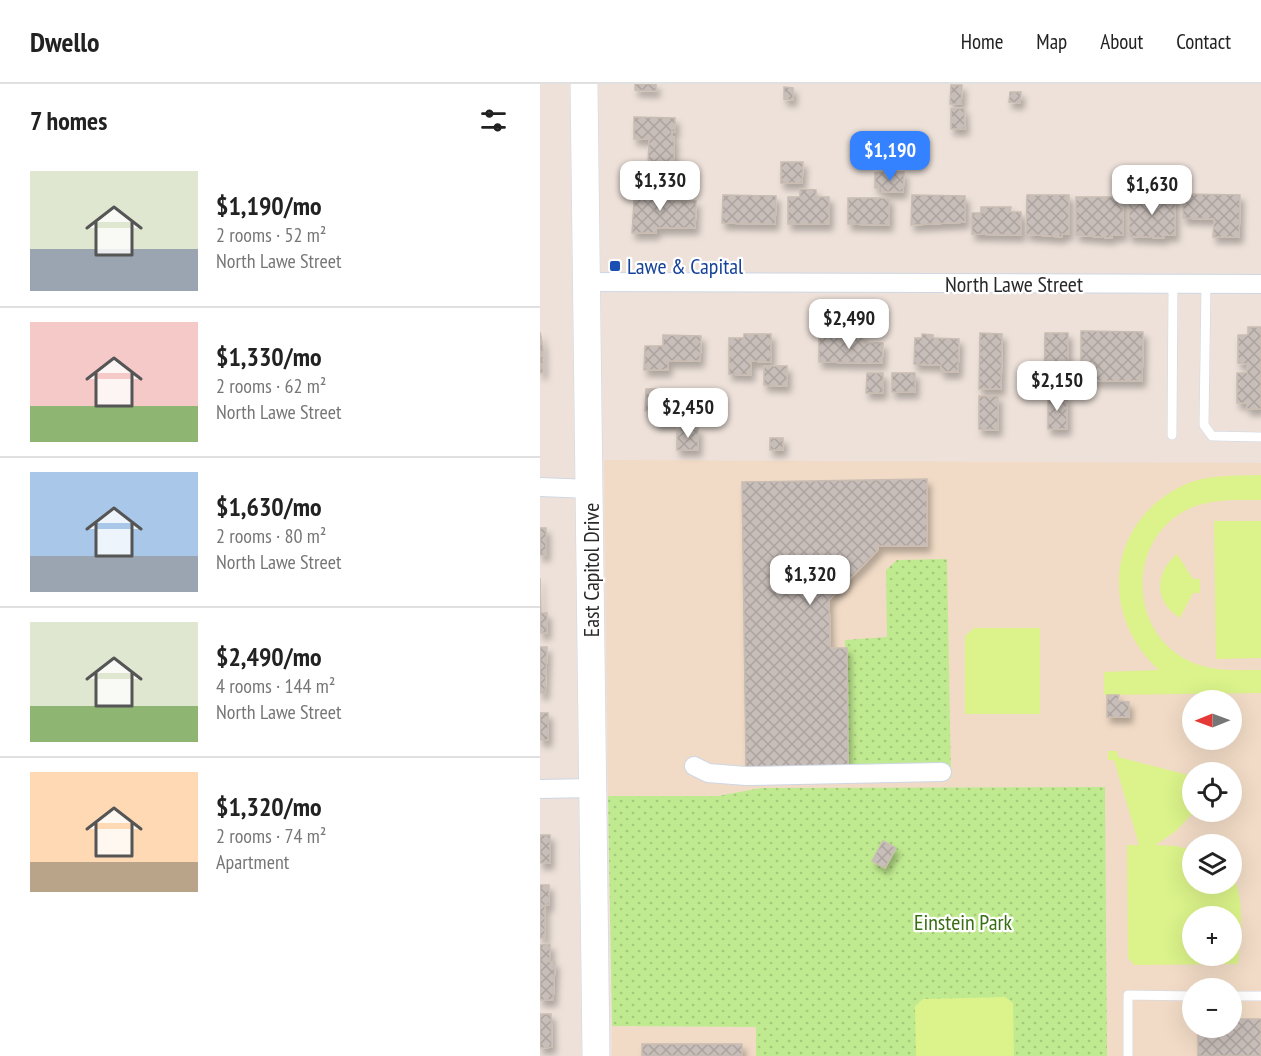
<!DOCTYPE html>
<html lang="en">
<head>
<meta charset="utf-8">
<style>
  :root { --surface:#fff; --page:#f6f6f6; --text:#222; --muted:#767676; --line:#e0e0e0; --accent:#3482ff }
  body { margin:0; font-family:"PT Sans Narrow",sans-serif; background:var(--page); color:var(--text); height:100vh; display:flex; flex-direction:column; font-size:22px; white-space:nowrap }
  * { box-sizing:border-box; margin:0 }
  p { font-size:20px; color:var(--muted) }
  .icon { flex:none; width:33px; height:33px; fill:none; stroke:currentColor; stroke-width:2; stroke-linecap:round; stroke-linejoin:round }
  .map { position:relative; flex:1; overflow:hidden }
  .drawer { display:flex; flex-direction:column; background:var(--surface); width:540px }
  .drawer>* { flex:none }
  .needle { width:39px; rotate:269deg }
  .tools { position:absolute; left:642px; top:606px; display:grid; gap:12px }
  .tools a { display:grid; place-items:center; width:60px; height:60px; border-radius:50%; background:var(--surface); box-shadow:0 6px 24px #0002; font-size:30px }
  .price { position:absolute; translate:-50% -51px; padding:0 14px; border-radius:12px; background:#fff; color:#222; font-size:20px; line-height:39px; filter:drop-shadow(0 2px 3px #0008) }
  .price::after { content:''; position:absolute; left:50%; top:36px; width:18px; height:14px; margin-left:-9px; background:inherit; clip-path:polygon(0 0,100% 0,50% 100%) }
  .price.on { background:var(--accent); color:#fff }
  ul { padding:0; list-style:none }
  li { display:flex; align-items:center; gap:18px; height:150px; padding:0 30px }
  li+li { border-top:2px solid var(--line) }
  li span { display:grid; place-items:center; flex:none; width:168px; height:120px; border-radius:0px; color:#555 }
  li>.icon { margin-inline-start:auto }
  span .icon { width:72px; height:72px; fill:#fffc; stroke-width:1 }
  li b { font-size:26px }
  h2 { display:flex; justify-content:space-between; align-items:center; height:72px; padding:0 30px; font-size:26px }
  header { display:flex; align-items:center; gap:36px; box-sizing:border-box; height:84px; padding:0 30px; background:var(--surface); border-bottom:2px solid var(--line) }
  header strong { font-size:28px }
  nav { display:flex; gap:33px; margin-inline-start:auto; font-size:21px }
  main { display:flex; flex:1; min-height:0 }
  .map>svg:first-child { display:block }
</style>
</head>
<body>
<header>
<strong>Dwello</strong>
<nav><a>Home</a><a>Map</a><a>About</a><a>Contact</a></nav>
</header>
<main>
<section class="drawer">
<h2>7 homes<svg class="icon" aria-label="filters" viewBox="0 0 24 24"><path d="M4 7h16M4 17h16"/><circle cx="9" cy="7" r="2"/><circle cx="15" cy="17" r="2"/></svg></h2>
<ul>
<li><span style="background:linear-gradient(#dfe7d0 65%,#9aa5b1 0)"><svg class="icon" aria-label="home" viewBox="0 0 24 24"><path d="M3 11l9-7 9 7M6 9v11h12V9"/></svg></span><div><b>$1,190/mo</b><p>2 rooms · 52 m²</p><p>North Lawe Street</p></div></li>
<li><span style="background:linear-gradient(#f6c9c9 70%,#8fb573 0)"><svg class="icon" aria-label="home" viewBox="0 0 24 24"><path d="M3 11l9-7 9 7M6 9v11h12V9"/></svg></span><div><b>$1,330/mo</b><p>2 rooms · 62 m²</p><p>North Lawe Street</p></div></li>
<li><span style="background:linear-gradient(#a9c7e8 70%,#9aa5b1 0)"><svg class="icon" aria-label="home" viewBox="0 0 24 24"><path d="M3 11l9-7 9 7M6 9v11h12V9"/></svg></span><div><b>$1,630/mo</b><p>2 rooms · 80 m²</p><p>North Lawe Street</p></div></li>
<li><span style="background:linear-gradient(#dfe7d0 70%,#8fb573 0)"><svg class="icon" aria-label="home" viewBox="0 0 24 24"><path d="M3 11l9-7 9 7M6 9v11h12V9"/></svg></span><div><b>$2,490/mo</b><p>4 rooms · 144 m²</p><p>North Lawe Street</p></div></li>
<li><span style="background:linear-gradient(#ffd9b3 75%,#b9a48a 0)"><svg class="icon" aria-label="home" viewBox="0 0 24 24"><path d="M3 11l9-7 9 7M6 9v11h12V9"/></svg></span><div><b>$1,320/mo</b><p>2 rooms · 74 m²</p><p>Apartment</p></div></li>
</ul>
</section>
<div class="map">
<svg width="721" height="972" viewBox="0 0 721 972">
  <defs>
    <pattern id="park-dots" width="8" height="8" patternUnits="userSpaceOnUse" patternTransform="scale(1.5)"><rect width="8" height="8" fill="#c0ea8f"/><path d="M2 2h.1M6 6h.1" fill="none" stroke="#a5c97b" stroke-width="1.8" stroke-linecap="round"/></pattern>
    <pattern id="building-cross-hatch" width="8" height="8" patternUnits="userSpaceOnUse" patternTransform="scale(1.5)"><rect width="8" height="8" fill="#c8beb9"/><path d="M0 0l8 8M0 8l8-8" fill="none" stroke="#aca39f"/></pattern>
    <filter id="shadow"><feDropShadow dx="3.5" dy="6" stdDeviation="3" flood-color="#0004"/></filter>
  </defs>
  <rect width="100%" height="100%" fill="#ede1d9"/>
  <!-- education -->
  <g fill="#f1dbc6" fill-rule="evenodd">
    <path d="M64 376 721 379V972H567L565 703 221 704 178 712H68ZM652 616H692V656H652ZM652 688H692V728H652ZM652 760H692V800H652ZM652 832H692V872H652ZM652 904H692V944H652Z"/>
    <path d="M72 942 298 944 299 972H72Z"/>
  </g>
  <!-- park -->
  <g fill="url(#park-dots)">
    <path d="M407 475 411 694 309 695 305 556 347 553 346 486 357 476Z"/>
    <path d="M565 703 567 972H216V943L72 942 68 712H178L221 704Z"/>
  </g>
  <!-- pitch -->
  <g fill="#dbf38a" fill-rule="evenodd">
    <path d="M721 391V416C693 416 665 414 641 429 586 463 591 550 649 577 672 588 696 586 721 586V609L564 611V588L619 586C558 530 567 437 644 401 668 390 696 392 721 391Z"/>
    <path d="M674 437H721V574L676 575Z"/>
    <path d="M637 470 653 495H660V509H653L640 534C614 518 614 489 637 470Z"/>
    <path d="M434 544H500V630H425V552Z"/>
    <path d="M568 667H577L578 673 652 692 654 728 635 748 615 761 636 762 652 766V800H692V791C706 817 700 851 698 880L594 881 588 874 587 761H599L574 676H568ZM692 832V872H652V832Z"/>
    <path d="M465 913 473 919 474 972H376L375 922 383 915Z"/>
  </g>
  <!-- building -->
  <g fill="url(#building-cross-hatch)" stroke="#c9bdb3" stroke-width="1.5" filter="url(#shadow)">
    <path d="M95 0H116V7L95 6Z"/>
    <path d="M411 1H422L421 20H410Z"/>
    <path d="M244 3 253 4V16L244 15Z"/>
    <path d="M470 8H481L480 19 469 18Z"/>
    <path d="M424 24 425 45H411V25Z"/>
    <path d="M94 33 135 34V48L132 47 131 54 134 53V82H108L109 55H94Z"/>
    <path d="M241 78H263L262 99H241Z"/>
    <path d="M342 88H364L363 108H342V104H335V89Z"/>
    <path d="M95 101H116V116L156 117 155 144H116V149H92Z"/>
    <path d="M260 105 276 106V113H289V140H248V113H260Z"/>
    <path d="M643 110 700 111 699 153H673L674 135 643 134Z"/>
    <path d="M183 111 236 112 235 140 182 139Z"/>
    <path d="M372 111 425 112V138L371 141Z"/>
    <path d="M487 111H529V150H522V153L486 150Z"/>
    <path d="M589 112H635V151H624V154L589 152Z"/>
    <path d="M536 113H583V151H571L572 154 536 151Z"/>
    <path d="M308 114H349V141L308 140Z"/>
    <path d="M441 123H471L470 128H481V151L432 150V129H441Z"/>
    <path d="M708 243H721V325H707V319H697V289H707V280L698 279V251H708Z"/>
    <path d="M541 247 603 248 602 297H541Z"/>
    <path d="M0 248 3 263V289H0Z"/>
    <path d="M440 249 462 250 461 305H439Z"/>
    <path d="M505 249H528V304L504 303Z"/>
    <path d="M204 250H231V278L211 277V291L189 290V254H204Z"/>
    <path d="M298 250H323V259H343L342 279 279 278V253H298Z"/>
    <path d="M382 250 393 251V254L419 255 418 288H401V281L374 280 375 254H382Z"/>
    <path d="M123 251 161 252 160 277H128V286H104L105 262H123Z"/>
    <path d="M224 282H247V302L224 301Z"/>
    <path d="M327 289H343V309H326Z"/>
    <rect x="352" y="289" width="23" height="19"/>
    <path d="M106 305H140V340L115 339V327H105Z"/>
    <path d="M508 311 527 312V345H508Z"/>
    <path d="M439 312H458V346L439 345Z"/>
    <rect x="137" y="344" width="21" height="22"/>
    <rect x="230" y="354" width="13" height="12"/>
    <path d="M387 395V462H338V466L289 516 290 564H307L308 684 206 685 202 398Z"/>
    <rect x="0" y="444" width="6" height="27"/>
    <path d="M0 494 1 529H7V549H0Z"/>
    <path d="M0 563H7L5 609H0Z"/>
    <path d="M567 611H579L578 617 589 618V633H567Z"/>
    <rect x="0" y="629" width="8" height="27"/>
    <rect x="0" y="751" width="10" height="28"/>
    <path d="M343 757 356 764 345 784 332 777Z"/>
    <path d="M0 801H9V821H5V854H0Z"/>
    <path d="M10 860V878H15L13 916H0V861Z"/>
    <path d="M0 930H11L12 963 0 964Z"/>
    <path d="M692 935H721V972H658V944H692Z"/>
    <rect x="102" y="960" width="100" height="12"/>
  </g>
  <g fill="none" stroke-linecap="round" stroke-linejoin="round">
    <!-- lane casing -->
    <g stroke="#ced7e4" stroke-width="10">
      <g id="lane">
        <path d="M666 200 664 341 672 352 721 353"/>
        <path d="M632 351 633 200"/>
        <path d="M692 912H721"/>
        <path d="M588 972V911L652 912"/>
      </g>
    </g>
    <!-- street casing -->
    <g stroke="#ced7e4" stroke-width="20">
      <g id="street">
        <path d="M47 198 721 200"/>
        <path d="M0 403 50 405"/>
        <path d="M154 682 168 689 206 692 402 688"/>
        <path d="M0 705 52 704"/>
      </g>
    </g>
    <!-- secondary casing -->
    <g stroke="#ced7e4" stroke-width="28">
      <path id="secondary" d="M44 0 56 972"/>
    </g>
    <!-- lane -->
    <use href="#lane" stroke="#fff" stroke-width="9"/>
    <!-- street -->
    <use href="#street" stroke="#fff" stroke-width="18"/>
    <!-- secondary -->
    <use href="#secondary" stroke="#fff" stroke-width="27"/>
  </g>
  <!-- markers -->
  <rect fill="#1a4fb4" stroke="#fff" stroke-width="2" x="69" y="176" width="12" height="12" rx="3"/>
  <g text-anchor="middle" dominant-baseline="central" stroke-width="4.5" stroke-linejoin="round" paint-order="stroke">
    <!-- transit labels -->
    <g font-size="22" fill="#164399" stroke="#fff" text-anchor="start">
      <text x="87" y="182">Lawe &amp; Capital</text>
    </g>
    <!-- street labels -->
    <g font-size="22" fill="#292929" stroke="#fff">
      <text x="474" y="200">North Lawe Street</text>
      <text transform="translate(51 486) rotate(-90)">East Capitol Drive</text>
    </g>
    <!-- park labels -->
    <g font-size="22" fill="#376e12" stroke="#fff">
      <text x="423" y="838">Einstein Park</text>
    </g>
  </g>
</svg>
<div class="tools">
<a><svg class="needle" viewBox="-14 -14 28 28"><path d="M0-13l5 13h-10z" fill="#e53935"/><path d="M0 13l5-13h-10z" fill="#767676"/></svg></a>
<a><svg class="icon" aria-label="locate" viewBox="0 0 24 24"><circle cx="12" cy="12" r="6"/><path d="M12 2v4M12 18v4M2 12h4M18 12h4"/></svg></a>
<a><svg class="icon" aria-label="layers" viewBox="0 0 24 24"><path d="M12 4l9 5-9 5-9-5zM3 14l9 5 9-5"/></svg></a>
<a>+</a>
<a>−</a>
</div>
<b class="price on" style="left:350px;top:98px">$1,190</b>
<b class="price" style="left:120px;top:128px">$1,330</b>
<b class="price" style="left:612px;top:132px">$1,630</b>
<b class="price" style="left:309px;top:266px">$2,490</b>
<b class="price" style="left:517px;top:328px">$2,150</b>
<b class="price" style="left:148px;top:355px">$2,450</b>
<b class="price" style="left:270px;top:522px">$1,320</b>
</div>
</main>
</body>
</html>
